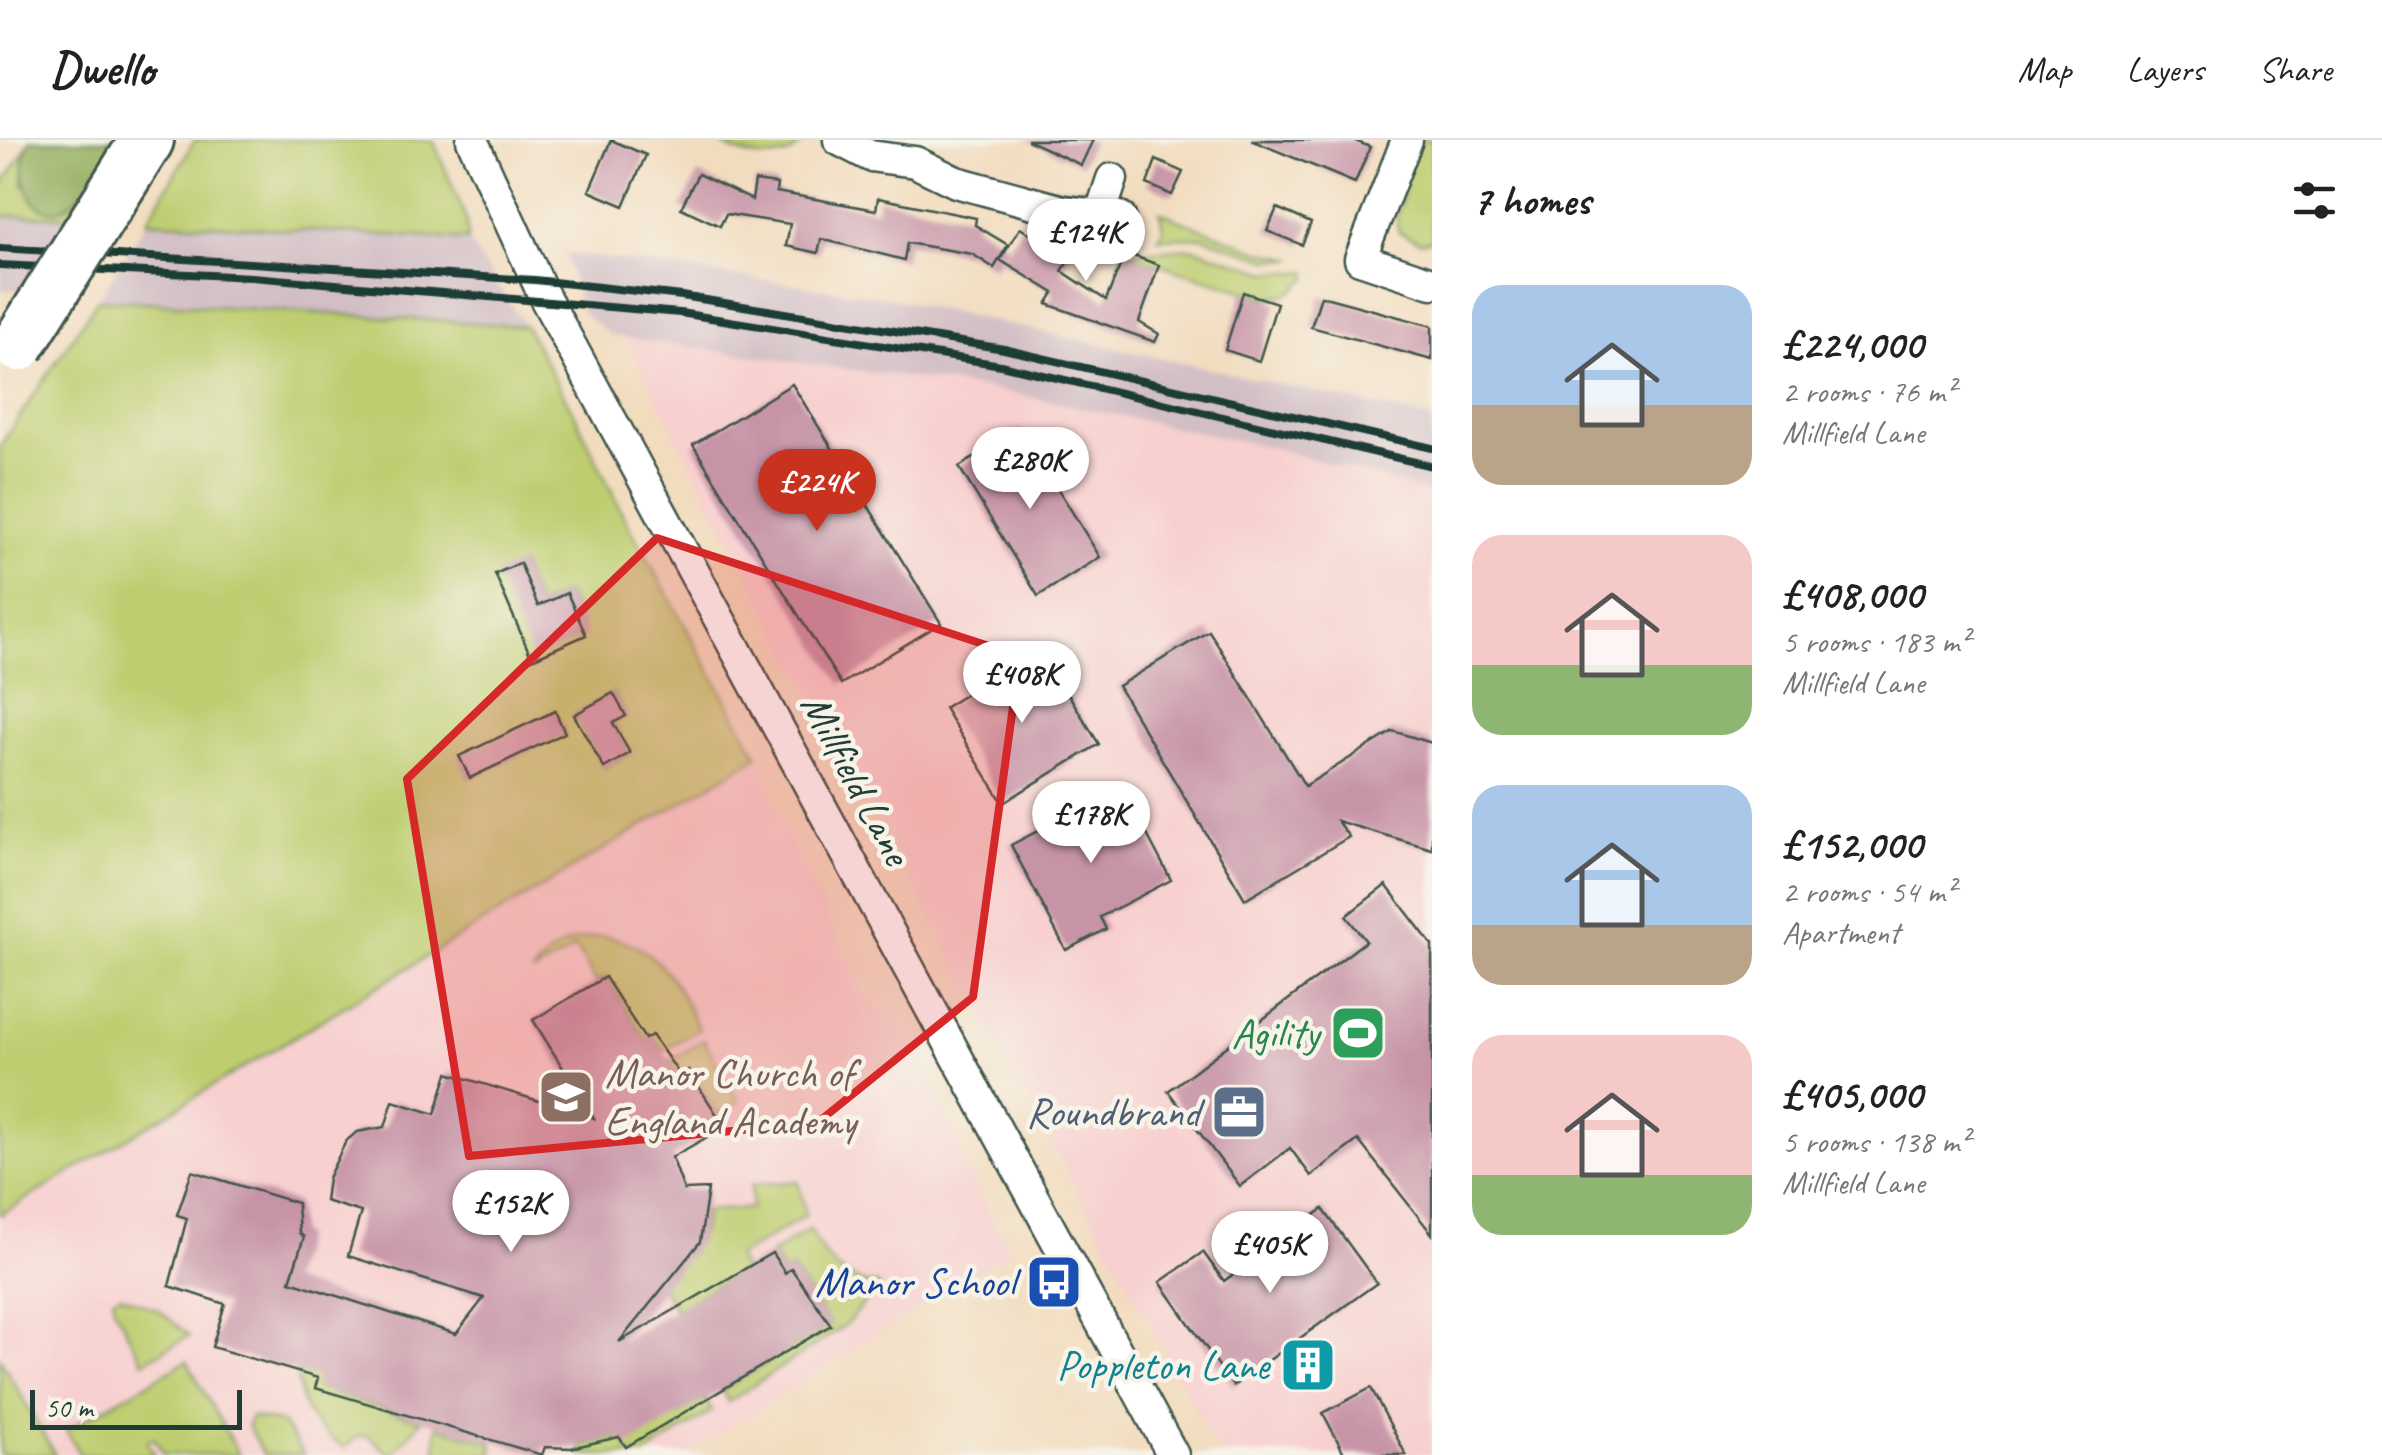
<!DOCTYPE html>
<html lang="en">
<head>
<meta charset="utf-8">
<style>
  :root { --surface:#fff; --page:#f6f6f6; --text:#222; --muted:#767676; --line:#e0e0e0; --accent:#c8321e }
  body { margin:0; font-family:Caveat,sans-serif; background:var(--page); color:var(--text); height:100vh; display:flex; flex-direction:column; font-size:38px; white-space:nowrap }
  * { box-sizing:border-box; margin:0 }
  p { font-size:32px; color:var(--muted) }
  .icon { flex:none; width:55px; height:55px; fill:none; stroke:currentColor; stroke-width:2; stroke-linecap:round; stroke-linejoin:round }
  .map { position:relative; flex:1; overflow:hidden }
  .details { display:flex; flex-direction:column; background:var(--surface); width:950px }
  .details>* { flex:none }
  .scale { position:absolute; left:30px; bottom:25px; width:212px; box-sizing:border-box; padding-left:10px; border:5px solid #1f3d34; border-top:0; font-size:28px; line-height:35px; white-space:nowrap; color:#1f3d34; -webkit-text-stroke:8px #f7f3e8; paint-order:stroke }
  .price { position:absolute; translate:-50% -85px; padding:0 22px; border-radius:35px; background:#fff; color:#222; font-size:32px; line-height:65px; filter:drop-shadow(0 2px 5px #0008) }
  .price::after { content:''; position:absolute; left:50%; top:60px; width:30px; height:22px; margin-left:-15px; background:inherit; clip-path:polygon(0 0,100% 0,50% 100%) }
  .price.active { background:var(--accent); color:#fff }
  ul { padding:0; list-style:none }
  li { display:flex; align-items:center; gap:30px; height:250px; padding:0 40px }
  li span { display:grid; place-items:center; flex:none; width:280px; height:200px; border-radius:30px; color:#555 }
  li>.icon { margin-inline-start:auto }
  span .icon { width:120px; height:120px; fill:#fffc; stroke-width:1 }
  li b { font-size:42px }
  h2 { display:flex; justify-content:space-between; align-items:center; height:120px; padding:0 40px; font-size:42px }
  header { display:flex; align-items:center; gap:60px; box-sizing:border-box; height:140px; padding:0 50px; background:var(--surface); border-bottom:2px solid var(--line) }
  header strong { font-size:48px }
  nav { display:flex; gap:55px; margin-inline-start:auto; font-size:35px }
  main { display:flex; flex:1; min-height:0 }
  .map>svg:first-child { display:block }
</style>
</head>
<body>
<header>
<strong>Dwello</strong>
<nav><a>Map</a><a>Layers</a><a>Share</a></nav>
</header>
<main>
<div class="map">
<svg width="1432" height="1315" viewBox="0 0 1432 1315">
  <rect width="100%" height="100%" fill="#f7f3e8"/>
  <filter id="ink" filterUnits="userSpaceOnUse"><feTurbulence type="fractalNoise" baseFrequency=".01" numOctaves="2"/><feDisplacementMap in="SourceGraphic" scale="20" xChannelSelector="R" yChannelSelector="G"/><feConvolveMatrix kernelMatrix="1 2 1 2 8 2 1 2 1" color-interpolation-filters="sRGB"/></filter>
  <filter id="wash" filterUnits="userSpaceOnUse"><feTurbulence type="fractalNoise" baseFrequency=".0048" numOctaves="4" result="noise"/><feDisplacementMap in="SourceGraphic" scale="40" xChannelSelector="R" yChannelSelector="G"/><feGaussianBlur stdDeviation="2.25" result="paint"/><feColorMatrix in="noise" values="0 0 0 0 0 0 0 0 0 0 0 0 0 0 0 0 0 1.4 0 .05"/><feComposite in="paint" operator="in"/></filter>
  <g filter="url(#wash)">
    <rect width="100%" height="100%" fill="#f2dcbe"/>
    <!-- built -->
    <g fill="#f7d0cf">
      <path d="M625 198 991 249 1274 308 1432 353V1315H1220L855 639Z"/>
      <path d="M758 616 777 672 868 860 904 889 994 1083 1012 1110 687 1315H0V1075Z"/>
    </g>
    <!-- industrial -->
    <g fill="#d2bec5">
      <path d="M0 76H79L30 150H0Z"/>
      <path d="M147 81 468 100 525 186 98 159Z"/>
      <path d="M565 113 885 157 1408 273 1432 280V353L1274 308 991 249 611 196 582 172Z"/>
    </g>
    <!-- green -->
    <g fill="#becd70" stroke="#6e8552" stroke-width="2.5" fill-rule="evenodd">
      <path d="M195 0H433L466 78 468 100 147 81Z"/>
      <path d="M714 0H804C785 30 737 16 714 0Z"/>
      <path d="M1422 0H1432V100L1420 102 1399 92C1391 72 1409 56 1403 38Z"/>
      <path d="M24 11 23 45 84 52 79 76H0V49Z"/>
      <path d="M1160 72 1259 111 1295 119 1269 120 1203 97 1158 98 1163 91Z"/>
      <path d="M1193 108 1268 132H1307L1308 138 1289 154 1268 158 1123 113Z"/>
      <path d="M98 159 525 186 576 277 622 373 758 616 0 1075V306ZM520 424 538 466 567 453 585 495 532 518ZM613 553 626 575 613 583 630 613 604 628 574 575ZM555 572 565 593 469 638 460 616Z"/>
      <path d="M603 796C659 804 676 843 699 889L663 910 652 896 645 899 606 837 596 842 576 808 533 833C549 807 573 798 603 796Z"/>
      <path d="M704 900 739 962 717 974 689 930 679 935 670 921Z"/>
      <path d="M798 1041 806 1075 737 1117 743 1130 675 1170 658 1140C686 1122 703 1105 706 1071L752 1068 751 1045Z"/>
      <path d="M810 1089C824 1120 843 1142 878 1145L847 1184 728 1262 722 1250 830 1185 792 1128 785 1133 772 1113Z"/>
      <path d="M120 1155 159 1170 189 1196 143 1222 114 1167 113 1158Z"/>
      <path d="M0 1218 55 1315H0Z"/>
      <path d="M187 1221 239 1315H164L154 1298 147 1302 155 1315H80L66 1290Z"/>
      <path d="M297 1222 321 1229 316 1248 421 1281 391 1315 368 1296H358L344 1308C308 1283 297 1267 297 1222Z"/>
      <path d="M706 1259 712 1271 645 1315H581V1306L619 1297Z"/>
      <path d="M251 1277 282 1283 304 1315H264L247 1285Z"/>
      <path d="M437 1286 492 1303 493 1315H436Z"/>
    </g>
    <!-- forest -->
    <path fill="#96b062" stroke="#5a764b" stroke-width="2.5" d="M30 0H124C107 22 91 51 67 66 31 88 13 29 30 0Z"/>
    <g id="blocks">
      <!-- building -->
      <g fill="#c794a7">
        <path d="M611 0 646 15 624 66 589 51Z"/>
        <path d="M1027 0H1093L1081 25Z"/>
        <path d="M1251 0H1353L1370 7 1355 43Z"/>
        <path d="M1156 20 1183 32 1172 55 1147 44Z"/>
        <path d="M698 34 752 60 755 41 777 44 776 52 876 70 878 58 976 78 975 85 1008 105 994 128 972 114 907 103 904 120 821 99 818 113 786 106 790 84 726 74 720 86 681 68Z"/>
        <path d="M1277 68 1311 83 1302 105 1267 91Z"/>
        <path d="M1020 88 1051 107 1056 98 1075 110 1062 131 1106 160 1131 99V115L1159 125 1139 182 1159 194 1155 202 1047 164 1054 153 1000 120Z"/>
        <path d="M1243 152 1277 163 1259 221 1225 210Z"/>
        <path d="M1321 156 1432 186V220L1311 187Z"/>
        <path d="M792 244 941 483 841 544 693 305Z"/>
        <path d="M1021 289 1100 417 1038 456 959 327Z"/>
        <path d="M520 423 538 466 567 453 586 495 532 519 495 434Z"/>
        <path d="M1209 491 1305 646 1393 591 1432 603V709L1337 681 1349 697 1245 759 1118 546Z"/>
        <path d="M1040 508 1099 604 1003 663 944 568Z"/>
        <path d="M613 553 626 576 613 583 630 613 604 628 574 575Z"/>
        <path d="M555 571 565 593 470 638 459 616Z"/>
        <path d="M1122 647 1171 740 1100 777 1106 789 1066 810 1011 705Z"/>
        <path d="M1386 745 1432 805V1094L1358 1000 1311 1036 1290 1008 1240 1046 1168 951 1366 801 1346 776Z"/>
        <path d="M605 837 645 899 652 895 680 935 688 930 725 987 672 1017 684 1050 708 1049 700 1102 619 1202 772 1113 785 1133 791 1128 831 1185 626 1307 619 1297 571 1308 545 1307 542 1315 315 1248 318 1238 212 1207 225 1164 169 1146 187 1078 177 1075 192 1031 297 1063 299 1093 304 1097 290 1141 456 1194 484 1158 348 1116 361 1072 325 1061 328 1038 346 1001 357 992 385 987 393 961 435 974 448 933 594 978 533 880Z"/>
        <path d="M1323 1069 1377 1143 1233 1246 1160 1142 1203 1112 1224 1141Z"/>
        <path d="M1371 1248 1406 1315H1345L1323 1273Z"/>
      </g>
    </g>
  </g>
  <g filter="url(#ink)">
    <use href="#blocks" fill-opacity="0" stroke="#3f5549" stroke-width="2.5"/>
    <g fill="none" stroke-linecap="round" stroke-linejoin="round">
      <!-- street casing -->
      <g stroke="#3f5549" stroke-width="35">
        <g id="street">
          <path d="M472 0 545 158 1173 1315"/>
          <path d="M839 0 870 16 915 22 956 42 1063 71 1120 77"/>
          <path d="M1407 0 1360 119 1432 143"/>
          <path d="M1100 75 1112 39"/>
        </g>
      </g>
      <!-- highway casing -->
      <g stroke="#3f5549" stroke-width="58">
        <path id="highway" d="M115 51 147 0"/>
      </g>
      <!-- street -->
      <use href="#street" stroke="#fff" stroke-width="30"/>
      <!-- highway -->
      <use href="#highway" stroke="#fff" stroke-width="52"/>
      <!-- rail -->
      <g stroke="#1f3d34" stroke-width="8">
        <path d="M0 108 535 140 682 156 1004 209 1432 308"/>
        <path d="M0 125 252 137 680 173 1001 225 1432 326"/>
      </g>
      <!-- highway-bridge casing -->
      <g stroke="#3f5549" stroke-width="58" stroke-linecap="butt">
        <path id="highway-bridge" d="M18 205 115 51"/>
      </g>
      <!-- highway-bridge -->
      <use href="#highway-bridge" stroke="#fff" stroke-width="52"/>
    </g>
  </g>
  <!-- marked area -->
  <path fill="#d62828" fill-opacity="0.2" stroke="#d62828" stroke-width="8" stroke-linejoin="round" d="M657 398 1020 516 973 857 817 983 469 1016 407 639Z"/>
  <!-- icons -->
  <defs>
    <g id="stadium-square" transform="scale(2.875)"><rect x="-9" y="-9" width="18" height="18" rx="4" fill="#2e9e5b" stroke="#f7f3e8"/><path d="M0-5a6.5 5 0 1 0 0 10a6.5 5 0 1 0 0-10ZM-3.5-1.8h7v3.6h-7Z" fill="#fff"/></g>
    <g id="school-square" transform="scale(2.875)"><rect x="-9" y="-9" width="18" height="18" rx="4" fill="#8d6e63" stroke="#f7f3e8"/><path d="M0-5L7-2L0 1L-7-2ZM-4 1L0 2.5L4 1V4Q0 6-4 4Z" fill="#fff"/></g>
    <g id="office-square" transform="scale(2.875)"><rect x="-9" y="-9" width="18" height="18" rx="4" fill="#5c6f8a" stroke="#f7f3e8"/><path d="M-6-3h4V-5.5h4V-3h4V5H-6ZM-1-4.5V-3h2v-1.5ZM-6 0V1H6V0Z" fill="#fff"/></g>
    <g id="bus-square" transform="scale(2.875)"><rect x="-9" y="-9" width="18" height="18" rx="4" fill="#1a4fb4" stroke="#f7f3e8"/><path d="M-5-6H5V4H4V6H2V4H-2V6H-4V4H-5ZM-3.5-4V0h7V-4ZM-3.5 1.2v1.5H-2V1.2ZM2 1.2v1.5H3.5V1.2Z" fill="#fff"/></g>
    <g id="building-square" transform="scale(2.875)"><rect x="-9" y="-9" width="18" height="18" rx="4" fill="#0f9aa8" stroke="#f7f3e8"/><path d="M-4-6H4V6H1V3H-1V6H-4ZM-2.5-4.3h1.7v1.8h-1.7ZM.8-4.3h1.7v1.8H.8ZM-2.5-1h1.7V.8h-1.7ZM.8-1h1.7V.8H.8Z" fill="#fff"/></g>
  </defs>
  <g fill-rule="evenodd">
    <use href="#stadium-square" x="1358" y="893"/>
    <use href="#school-square" x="566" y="957"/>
    <use href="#office-square" x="1239" y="972"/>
    <use href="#bus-square" x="1054" y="1142"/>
    <use href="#building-square" x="1308" y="1225"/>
  </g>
  <g text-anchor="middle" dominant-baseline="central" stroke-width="9" stroke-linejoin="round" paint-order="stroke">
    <!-- street labels -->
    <g font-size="42" fill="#1f3d34" stroke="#f7f3e8">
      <text transform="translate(856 639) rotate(62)">Millfield Lane</text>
    </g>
    <!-- leisure labels -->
    <g font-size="42" fill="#27864d" stroke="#f7f3e8" text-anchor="end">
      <text x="1319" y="893">Agility</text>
    </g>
    <!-- education labels -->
    <g font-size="42" fill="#785e54" stroke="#f7f3e8" text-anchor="start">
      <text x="605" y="933">Manor Church of<tspan x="605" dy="48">England Academy</tspan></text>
    </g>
    <!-- service labels -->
    <g font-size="42" fill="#4e5e75" stroke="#f7f3e8" text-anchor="end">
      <text x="1200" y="972">Roundbrand</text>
    </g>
    <!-- transit labels -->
    <g font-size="42" fill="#164399" stroke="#f7f3e8" text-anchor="end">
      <text x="1015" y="1142">Manor School</text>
    </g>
    <!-- culture labels -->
    <g font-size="42" fill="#0d838f" stroke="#f7f3e8" text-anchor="end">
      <text x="1269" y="1225">Poppleton Lane</text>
    </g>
  </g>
</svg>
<div class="scale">50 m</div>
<b class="price" style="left:1086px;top:144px">£124K</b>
<b class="price" style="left:1030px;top:372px">£280K</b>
<b class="price active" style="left:817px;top:394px">£224K</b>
<b class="price" style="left:1022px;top:586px">£408K</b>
<b class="price" style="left:1091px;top:726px">£178K</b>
<b class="price" style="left:511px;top:1115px">£152K</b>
<b class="price" style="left:1270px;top:1156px">£405K</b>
</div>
<section class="details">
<h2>7 homes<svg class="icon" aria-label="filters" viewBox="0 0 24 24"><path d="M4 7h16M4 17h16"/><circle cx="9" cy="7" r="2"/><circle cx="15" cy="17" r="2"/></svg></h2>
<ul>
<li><span style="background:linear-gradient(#a9c7e8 60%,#b9a48a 0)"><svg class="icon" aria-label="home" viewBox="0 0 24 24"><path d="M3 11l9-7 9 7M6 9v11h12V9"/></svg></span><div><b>£224,000</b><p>2 rooms · 76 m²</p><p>Millfield Lane</p></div></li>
<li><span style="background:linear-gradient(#f6c9c9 65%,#8fb573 0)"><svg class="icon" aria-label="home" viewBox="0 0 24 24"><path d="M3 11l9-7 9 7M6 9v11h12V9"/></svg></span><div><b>£408,000</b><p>5 rooms · 183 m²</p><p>Millfield Lane</p></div></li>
<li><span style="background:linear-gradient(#a9c7e8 70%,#b9a48a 0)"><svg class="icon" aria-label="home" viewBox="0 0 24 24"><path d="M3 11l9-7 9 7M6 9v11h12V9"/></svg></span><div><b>£152,000</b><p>2 rooms · 54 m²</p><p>Apartment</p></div></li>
<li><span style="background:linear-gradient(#f6c9c9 70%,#8fb573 0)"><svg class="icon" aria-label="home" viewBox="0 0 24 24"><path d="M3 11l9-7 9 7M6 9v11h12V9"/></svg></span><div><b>£405,000</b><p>5 rooms · 138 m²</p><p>Millfield Lane</p></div></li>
</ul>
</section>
</main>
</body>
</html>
